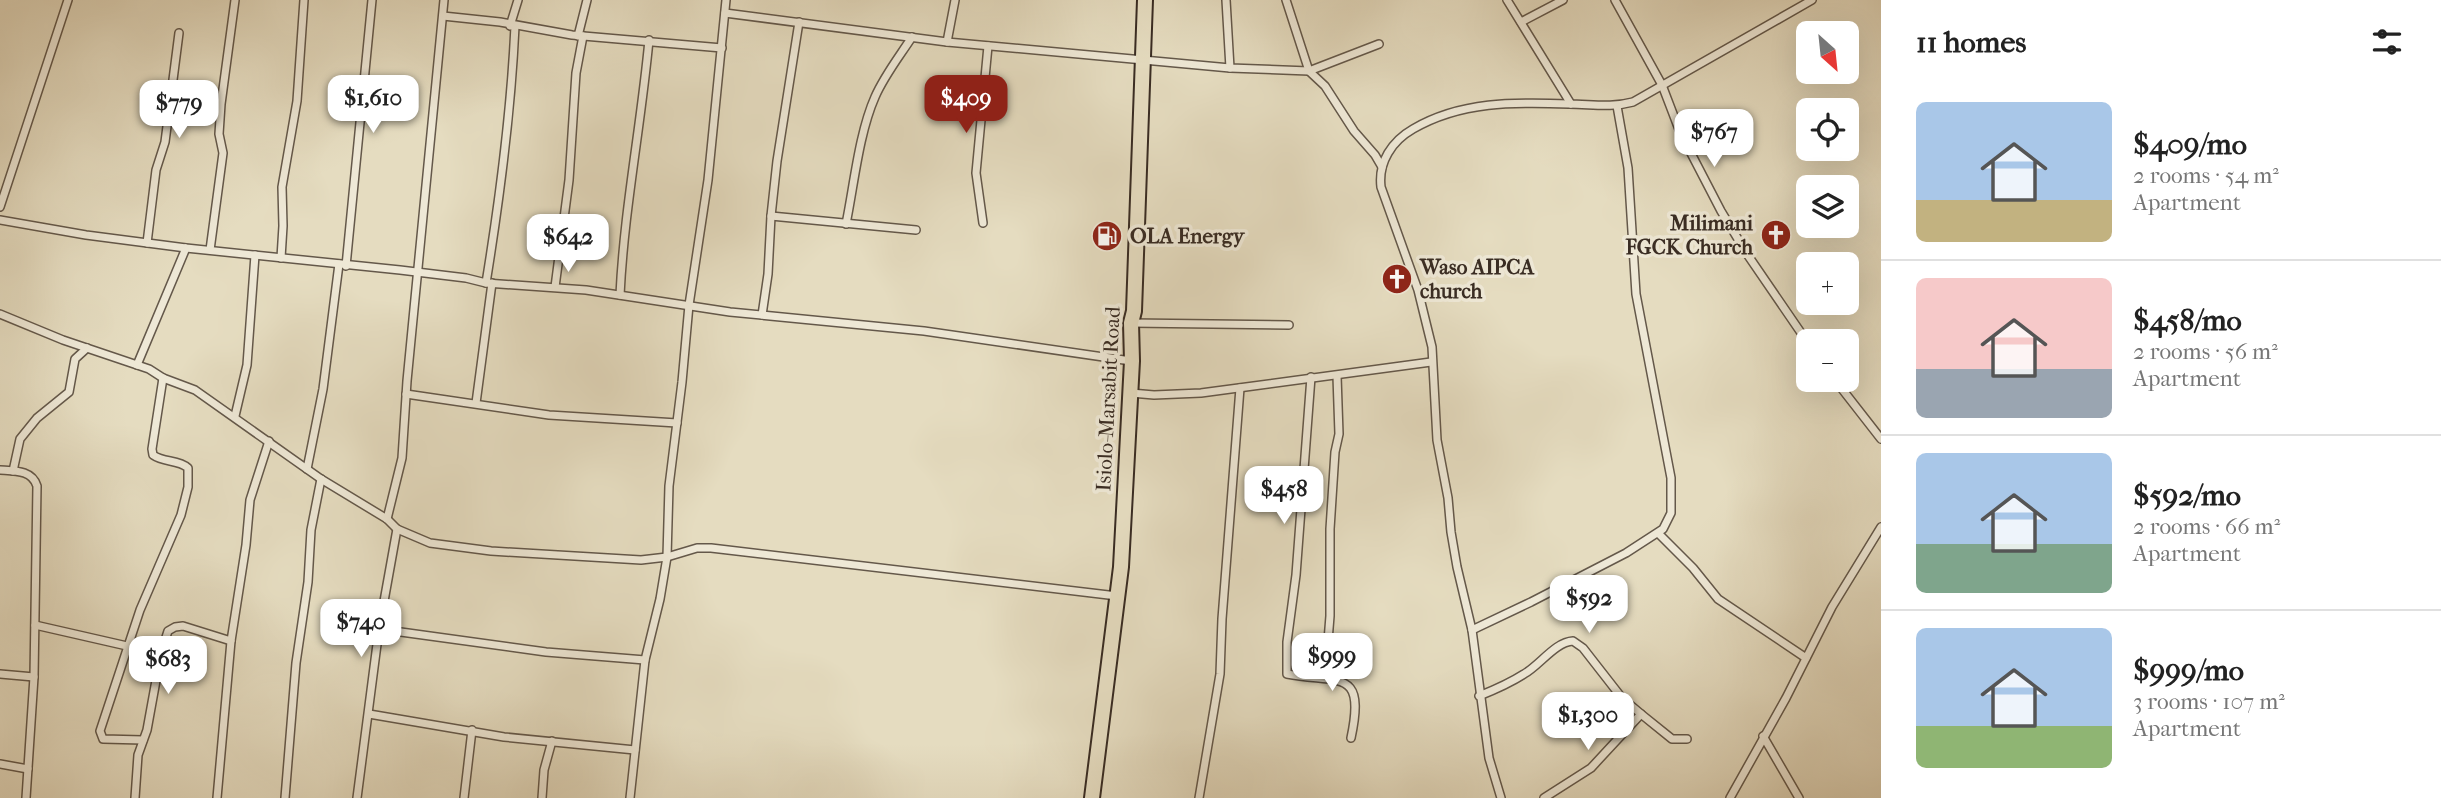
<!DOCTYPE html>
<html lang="en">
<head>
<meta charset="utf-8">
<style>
  :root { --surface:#fff; --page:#f2f2f2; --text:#222; --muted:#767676; --line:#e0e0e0; --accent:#8f2418 }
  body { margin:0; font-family:"IM FELL French Canon",serif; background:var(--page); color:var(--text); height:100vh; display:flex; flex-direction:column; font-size:26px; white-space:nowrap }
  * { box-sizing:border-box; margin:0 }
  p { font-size:23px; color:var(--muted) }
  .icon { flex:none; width:38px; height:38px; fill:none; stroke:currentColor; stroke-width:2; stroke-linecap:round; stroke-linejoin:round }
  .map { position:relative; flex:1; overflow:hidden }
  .drawer { display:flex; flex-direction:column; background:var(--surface); width:560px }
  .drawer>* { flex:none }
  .needle { width:46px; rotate:153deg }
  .tools { position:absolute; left:1796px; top:21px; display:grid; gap:14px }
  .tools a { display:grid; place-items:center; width:63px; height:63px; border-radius:10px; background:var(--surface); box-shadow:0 7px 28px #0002; font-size:35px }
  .price { position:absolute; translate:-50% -60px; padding:0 16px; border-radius:14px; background:#fff; color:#222; font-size:23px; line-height:46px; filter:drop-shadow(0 2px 4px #0008) }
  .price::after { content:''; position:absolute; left:50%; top:42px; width:21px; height:16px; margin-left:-10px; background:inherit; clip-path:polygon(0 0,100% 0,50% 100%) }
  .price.selected { background:var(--accent); color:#fff }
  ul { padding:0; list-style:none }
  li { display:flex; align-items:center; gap:21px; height:175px; padding:0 35px }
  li+li { border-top:2px solid var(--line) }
  li span { display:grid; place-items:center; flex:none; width:196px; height:140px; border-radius:10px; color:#555 }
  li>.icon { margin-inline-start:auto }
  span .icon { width:84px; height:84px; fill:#fffc; stroke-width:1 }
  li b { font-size:30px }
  h2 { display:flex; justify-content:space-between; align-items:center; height:84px; padding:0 35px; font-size:30px }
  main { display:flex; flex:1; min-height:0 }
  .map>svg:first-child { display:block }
</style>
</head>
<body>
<main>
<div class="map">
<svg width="1881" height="798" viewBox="0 0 1881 798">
  <rect width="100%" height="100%" fill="#e5dcc0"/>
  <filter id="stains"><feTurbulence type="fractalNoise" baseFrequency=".00286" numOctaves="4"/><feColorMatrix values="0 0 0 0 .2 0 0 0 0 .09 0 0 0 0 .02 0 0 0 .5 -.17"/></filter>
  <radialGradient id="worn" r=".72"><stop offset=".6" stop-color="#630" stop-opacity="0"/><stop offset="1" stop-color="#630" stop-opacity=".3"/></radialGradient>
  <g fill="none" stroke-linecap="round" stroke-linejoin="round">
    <!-- street casing -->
    <g stroke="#64584a" stroke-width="10">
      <g id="street">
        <path d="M1226 0 1230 68"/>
        <path d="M1286 0 1309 71 1325 86 1354 131 1375 155 1382 167"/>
        <path d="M1507 0 1571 104"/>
        <path d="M1615 0 1662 85 1680 132 1721 211 1747 254 1808 343"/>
        <path d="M725 13 947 42 1230 68 1309 71 1379 44"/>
        <path d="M443 16 500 22 572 35 722 48"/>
        <path d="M1521 22 1563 0"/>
        <path d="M510 26 518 0"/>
        <path d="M578 36 587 0"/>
        <path d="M947 42 955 0"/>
        <path d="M0 207 68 0"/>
        <path d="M771 216 916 230"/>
        <path d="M0 220 86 235 186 248 400 270 466 278 486 283 586 290 730 312 924 331 1131 361"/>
        <path d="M983 223 976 173 988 46"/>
        <path d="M846 224C854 185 859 133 875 97 884 76 899 57 912 37"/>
        <path d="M147 243 156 170 165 142 179 33"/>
        <path d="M210 250 223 153 219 134 221 104 235 0"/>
        <path d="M281 258 283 226 282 187 297 101 304 0"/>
        <path d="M346 266 372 0"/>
        <path d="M486 283C500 197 511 113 515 26"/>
        <path d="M555 287 569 180 576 73 583 36"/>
        <path d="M620 295C624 210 641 126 649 40"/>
        <path d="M0 314 63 340 149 369 163 378 195 390 321 479 387 519 397 529 430 543 491 551 641 560 667 557 697 548H711L1117 596"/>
        <path d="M762 315 768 274 771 216 777 161 799 22"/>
        <path d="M1131 323 1289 325"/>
        <path d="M137 365 186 248"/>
        <path d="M1311 377 1296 575 1287 642V674C1339 684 1366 667 1351 738"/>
        <path d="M1835 380 1881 439"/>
        <path d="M1131 393 1154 395 1201 393 1431 362"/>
        <path d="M406 394 549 415 677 423"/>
        <path d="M476 403 492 283"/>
        <path d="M235 416 247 365 255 255"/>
        <path d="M307 469 323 389 339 264"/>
        <path d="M0 470C15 471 32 470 37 486L34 677 26 798"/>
        <path d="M13 471 20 439 37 418 69 392 75 359 87 348"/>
        <path d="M387 519 402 458 407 381 444 0"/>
        <path d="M1658 533 1693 568 1718 599 1806 658"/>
        <path d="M35 625 127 646"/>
        <path d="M379 629 546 652 645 660"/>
        <path d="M1472 630 1531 602 1626 553 1663 529 1671 513V478L1636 294 1628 168 1617 106"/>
        <path d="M0 674 34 677"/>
        <path d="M1325 678 1330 616V529L1335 452 1339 434 1337 376"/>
        <path d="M1479 696C1494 690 1510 683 1524 674 1540 665 1555 642 1573 641L1583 648 1622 698 1641 714 1672 739H1687"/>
        <path d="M369 714 504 737 635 750"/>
        <path d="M1763 736 1799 798"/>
        <path d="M143 740 103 739 100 731 140 610 181 515 188 487V468C178 459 164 463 153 455L152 449 163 378"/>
        <path d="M0 764 28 769"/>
        <path d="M135 798 138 755 147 730 161 653 168 631 175 627 183 626 231 641"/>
        <path d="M217 798 231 641 246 545 250 500 269 441"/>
        <path d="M285 798 296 663 308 582 311 530 321 479"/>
        <path d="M357 798 379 629 397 529"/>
        <path d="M464 798 472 730"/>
        <path d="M542 798 544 770 552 741"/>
        <path d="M630 798 645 660 660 599 667 557 669 486 682 382 689 305 708 180 726 0"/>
        <path d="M1199 798 1220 674 1222 619 1240 388"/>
        <path d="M1501 798 1489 758 1472 630 1457 567 1451 532 1448 498 1437 440 1432 347 1418 290 1381 187C1378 162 1392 141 1413 129 1461 101 1514 102 1569 104 1591 104 1611 108 1633 102L1812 0"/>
        <path d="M1544 798 1591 768 1641 714"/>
        <path d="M1730 798 1786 698 1832 607 1881 527"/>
      </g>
    </g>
    <!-- highway casing -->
    <g stroke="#392c23" stroke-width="18">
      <path id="highway" d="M1092 798 1121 567 1132 361 1131 323 1134 311 1145 0"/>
    </g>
    <!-- street -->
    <use href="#street" stroke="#eee8d6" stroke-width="7"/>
    <!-- highway -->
    <use href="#highway" stroke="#e5dcc0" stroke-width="14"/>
  </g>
  <!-- icons -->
  <defs>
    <g id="church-disc" transform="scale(1.575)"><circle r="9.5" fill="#8f2418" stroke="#eee8d6"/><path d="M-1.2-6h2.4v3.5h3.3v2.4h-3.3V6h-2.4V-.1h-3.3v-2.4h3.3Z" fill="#fff"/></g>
    <g id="fuel-disc" transform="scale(1.575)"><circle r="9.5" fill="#8f2418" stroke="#eee8d6"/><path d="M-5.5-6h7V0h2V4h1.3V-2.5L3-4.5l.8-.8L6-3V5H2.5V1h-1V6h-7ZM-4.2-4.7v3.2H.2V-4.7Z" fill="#fff"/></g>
  </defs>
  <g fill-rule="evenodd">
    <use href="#church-disc" x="1776" y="235"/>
    <use href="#fuel-disc" x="1107" y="236"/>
    <use href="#church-disc" x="1397" y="279"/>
  </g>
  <g text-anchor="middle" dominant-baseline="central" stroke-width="7" stroke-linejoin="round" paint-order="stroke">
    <!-- poi labels -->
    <g font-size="21" font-weight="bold" fill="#392c23" stroke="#eee8d6" text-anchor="start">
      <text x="1753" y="223" text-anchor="end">Milimani<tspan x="1753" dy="24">FGCK Church</tspan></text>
      <text x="1130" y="236">OLA Energy</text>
      <text x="1420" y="267">Waso AIPCA<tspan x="1420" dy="24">church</tspan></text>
    </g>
    <!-- street labels -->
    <g font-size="21" fill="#392c23" stroke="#eee8d6">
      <text transform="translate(1108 399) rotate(-87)">Isiolo-Marsabit Road</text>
    </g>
  </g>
  <rect width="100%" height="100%" filter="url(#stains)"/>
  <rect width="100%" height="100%" fill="url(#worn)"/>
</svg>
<div class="tools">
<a><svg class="needle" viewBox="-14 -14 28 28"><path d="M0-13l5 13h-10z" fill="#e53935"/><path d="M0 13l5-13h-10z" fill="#767676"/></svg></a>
<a><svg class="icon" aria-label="locate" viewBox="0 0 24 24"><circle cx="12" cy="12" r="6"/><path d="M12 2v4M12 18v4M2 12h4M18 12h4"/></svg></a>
<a><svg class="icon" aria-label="layers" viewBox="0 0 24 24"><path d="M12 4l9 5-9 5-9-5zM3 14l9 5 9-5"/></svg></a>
<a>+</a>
<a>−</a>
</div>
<b class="price" style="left:373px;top:135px">$1,610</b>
<b class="price selected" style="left:966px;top:135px">$409</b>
<b class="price" style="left:179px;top:140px">$779</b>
<b class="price" style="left:1714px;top:169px">$767</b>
<b class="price" style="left:568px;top:274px">$642</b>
<b class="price" style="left:1284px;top:526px">$458</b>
<b class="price" style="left:1589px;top:635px">$592</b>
<b class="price" style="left:361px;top:659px">$740</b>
<b class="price" style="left:1332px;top:693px">$999</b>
<b class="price" style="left:168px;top:696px">$683</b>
<b class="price" style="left:1588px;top:752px">$1,300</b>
</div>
<section class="drawer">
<h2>11 homes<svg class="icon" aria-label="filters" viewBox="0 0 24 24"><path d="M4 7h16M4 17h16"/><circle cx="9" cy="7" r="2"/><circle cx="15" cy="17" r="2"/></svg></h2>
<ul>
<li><span style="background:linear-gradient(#a9c7e8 70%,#c2b280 0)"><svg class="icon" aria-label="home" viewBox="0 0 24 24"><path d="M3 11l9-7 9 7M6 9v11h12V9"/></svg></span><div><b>$409/mo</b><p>2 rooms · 54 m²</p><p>Apartment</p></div></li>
<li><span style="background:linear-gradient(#f6c9c9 65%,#9aa5b1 0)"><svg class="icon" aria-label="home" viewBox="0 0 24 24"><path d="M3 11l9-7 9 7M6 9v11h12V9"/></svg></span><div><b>$458/mo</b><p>2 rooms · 56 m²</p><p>Apartment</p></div></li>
<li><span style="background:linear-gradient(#a9c7e8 65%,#7fa58c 0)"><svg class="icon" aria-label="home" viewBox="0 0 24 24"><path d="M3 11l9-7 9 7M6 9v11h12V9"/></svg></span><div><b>$592/mo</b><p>2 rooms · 66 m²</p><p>Apartment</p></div></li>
<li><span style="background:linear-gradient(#a9c7e8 70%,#8fb573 0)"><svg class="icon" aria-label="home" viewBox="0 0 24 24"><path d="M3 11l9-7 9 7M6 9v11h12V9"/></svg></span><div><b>$999/mo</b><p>3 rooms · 107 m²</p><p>Apartment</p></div></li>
</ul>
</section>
</main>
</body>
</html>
